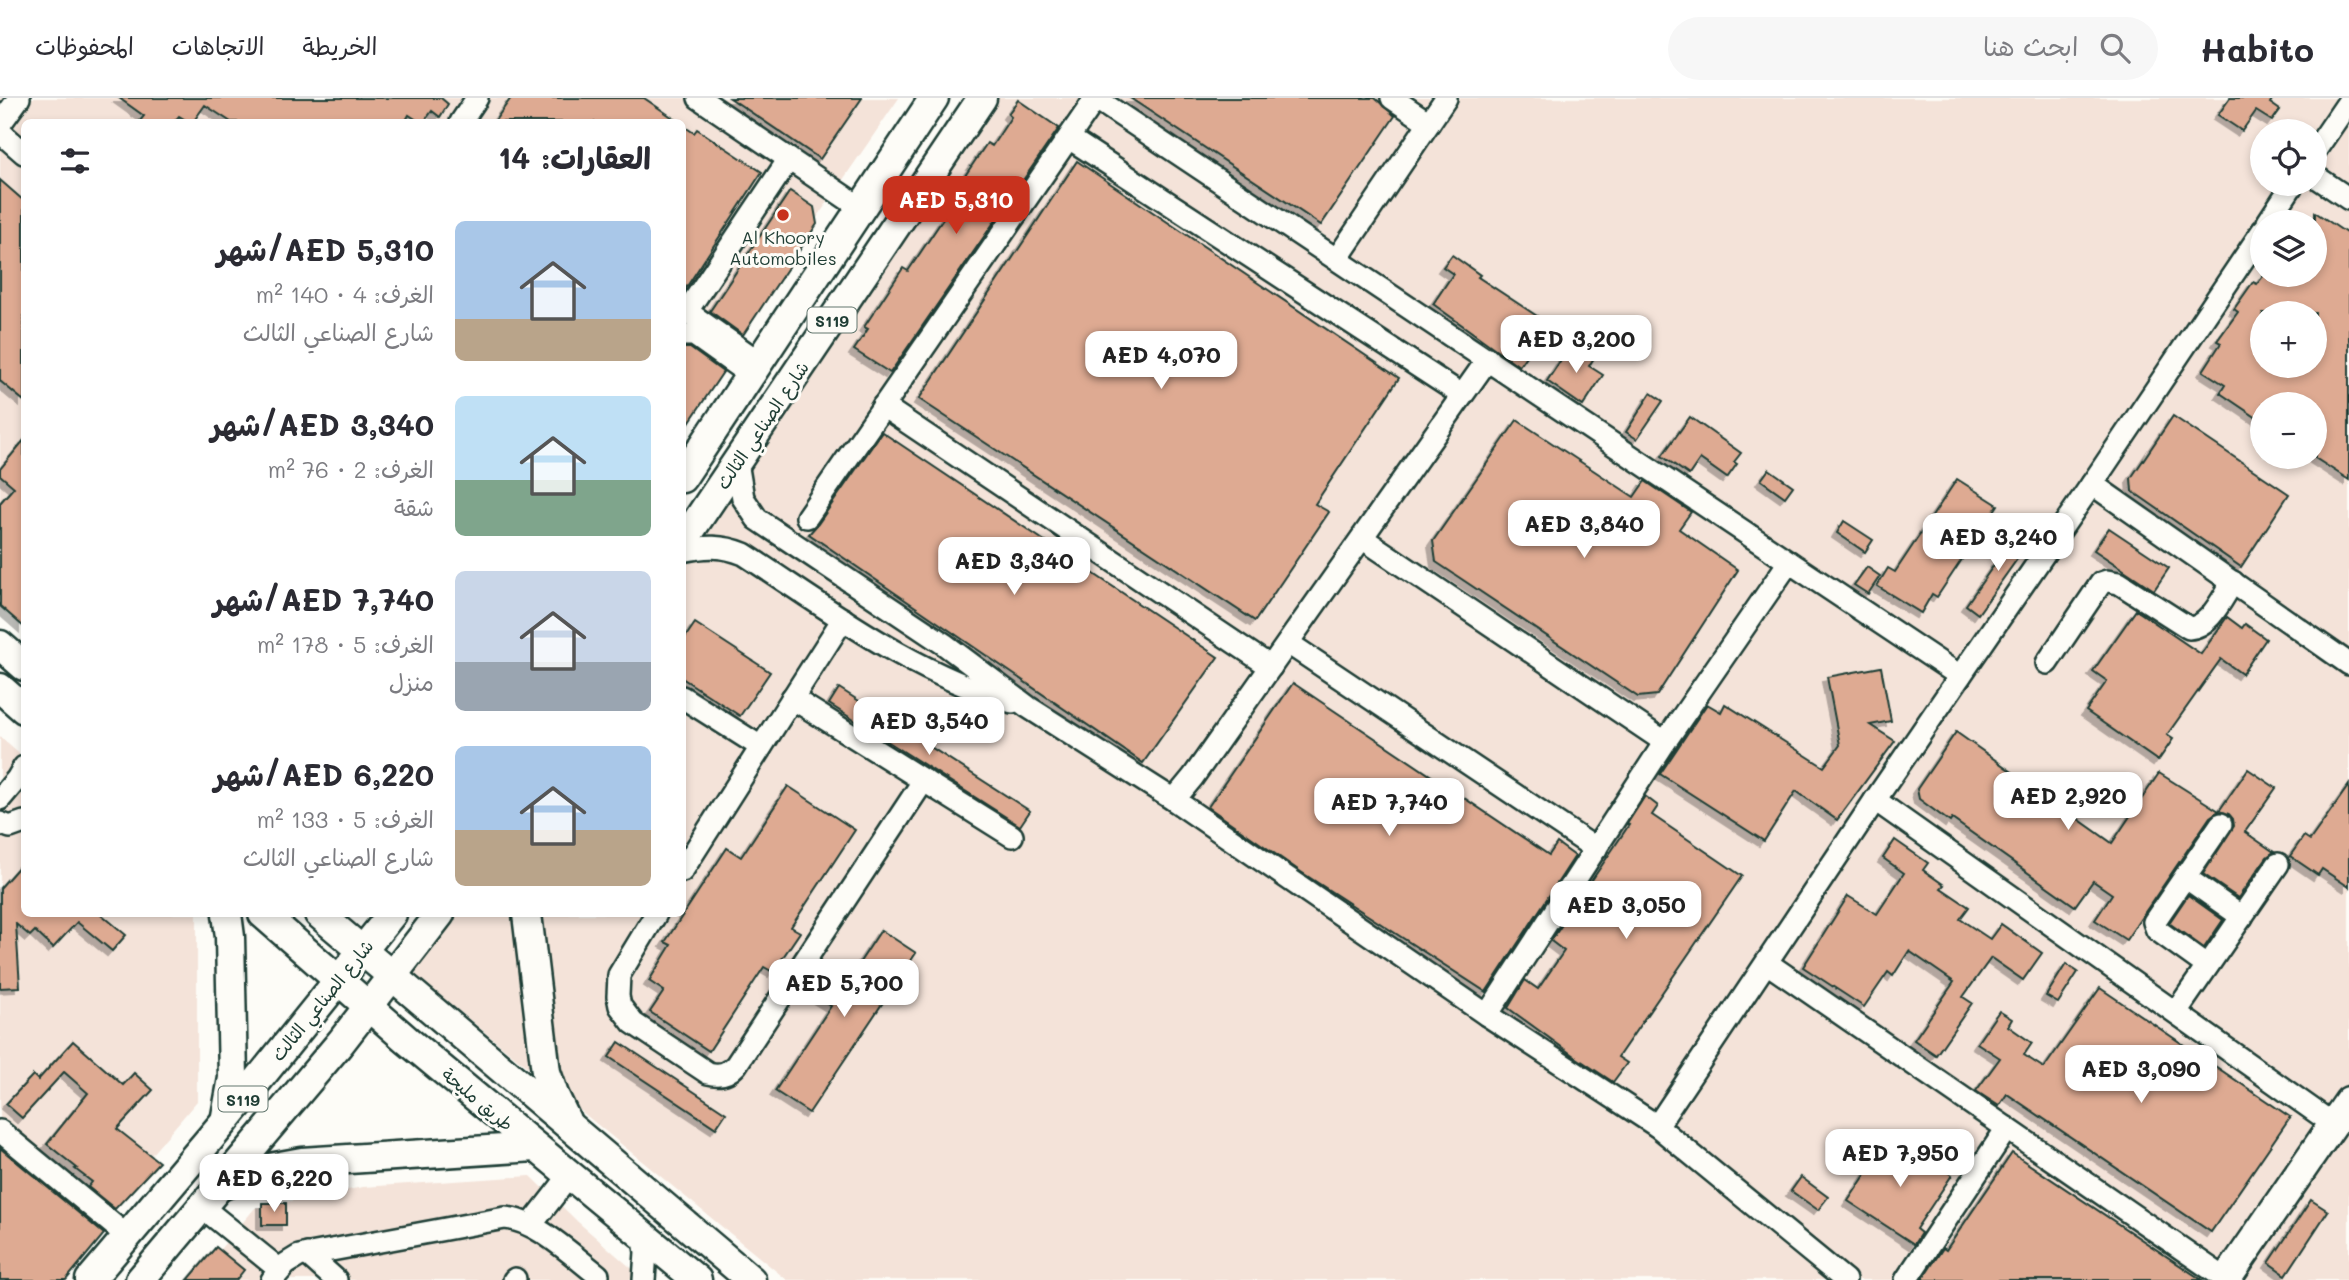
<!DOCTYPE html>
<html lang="ar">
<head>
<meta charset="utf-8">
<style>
  :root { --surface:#fff; --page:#f7f7f7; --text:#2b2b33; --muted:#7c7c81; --line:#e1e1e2; --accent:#c8321e }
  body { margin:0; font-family:Mali,"Playpen Sans Arabic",sans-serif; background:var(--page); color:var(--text); direction:rtl; height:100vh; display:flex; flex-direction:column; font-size:26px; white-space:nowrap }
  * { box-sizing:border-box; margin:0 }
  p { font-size:23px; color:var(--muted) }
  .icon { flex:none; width:38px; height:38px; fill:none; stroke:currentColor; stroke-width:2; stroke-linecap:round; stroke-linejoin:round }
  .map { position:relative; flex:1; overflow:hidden; direction:ltr }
  .sheet { position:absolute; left:21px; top:21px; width:665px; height:798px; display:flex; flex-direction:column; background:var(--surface); border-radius:10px; box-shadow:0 4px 10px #0003; direction:rtl }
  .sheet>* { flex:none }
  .fabs { position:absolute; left:2250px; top:21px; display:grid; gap:14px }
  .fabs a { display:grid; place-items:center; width:77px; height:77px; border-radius:50%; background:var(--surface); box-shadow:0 4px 10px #0003; font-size:35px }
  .price { position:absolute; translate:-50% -60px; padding:0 16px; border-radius:14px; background:#fff; color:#222; font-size:23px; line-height:46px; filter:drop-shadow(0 2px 4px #0008) }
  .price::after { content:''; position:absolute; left:50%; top:42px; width:21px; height:16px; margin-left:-10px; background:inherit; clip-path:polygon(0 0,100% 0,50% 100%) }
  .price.active { background:var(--accent); color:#fff }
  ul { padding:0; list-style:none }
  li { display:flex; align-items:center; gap:21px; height:175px; padding:0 35px }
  li span { display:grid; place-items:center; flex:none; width:196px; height:140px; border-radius:10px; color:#555 }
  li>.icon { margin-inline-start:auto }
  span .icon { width:84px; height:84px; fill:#fffc; stroke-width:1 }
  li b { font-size:30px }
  h2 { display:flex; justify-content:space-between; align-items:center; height:84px; padding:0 35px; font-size:30px }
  header { display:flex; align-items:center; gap:42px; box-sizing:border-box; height:98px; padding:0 35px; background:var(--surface); border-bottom:2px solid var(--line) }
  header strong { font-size:33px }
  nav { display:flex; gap:38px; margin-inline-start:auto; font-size:24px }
  .search { width:490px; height:63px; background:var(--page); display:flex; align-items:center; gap:18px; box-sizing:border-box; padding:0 24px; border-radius:38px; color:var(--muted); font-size:26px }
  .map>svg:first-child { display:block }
</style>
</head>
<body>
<header>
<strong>Habito</strong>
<div class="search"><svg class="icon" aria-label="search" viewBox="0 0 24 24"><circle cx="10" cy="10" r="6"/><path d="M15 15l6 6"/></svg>ابحث هنا</div>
<nav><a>الخريطة</a><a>الاتجاهات</a><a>المحفوظات</a></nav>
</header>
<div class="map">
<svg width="2349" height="1182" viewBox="0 0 2349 1182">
  <defs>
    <filter id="shadow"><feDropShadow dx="-5" dy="5" stdDeviation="0" flood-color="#0004"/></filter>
  </defs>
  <rect width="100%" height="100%" fill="#fdfcf7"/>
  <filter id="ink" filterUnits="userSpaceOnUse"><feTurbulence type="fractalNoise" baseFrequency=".0143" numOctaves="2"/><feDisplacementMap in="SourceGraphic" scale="14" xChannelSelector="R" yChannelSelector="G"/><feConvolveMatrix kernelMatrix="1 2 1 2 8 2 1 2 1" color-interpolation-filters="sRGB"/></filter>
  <g filter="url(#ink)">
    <!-- built -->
    <g fill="#f4e3d9" fill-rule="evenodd">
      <path d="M0 0H899L683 315 682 24H24V527L0 506Z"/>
      <path d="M998 0H2349V1182H787L409 872 447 816H682L683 467ZM2263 33H2315V86H2263ZM2263 124H2315V177H2263ZM2263 215H2315V268H2263ZM2263 306H2315V359H2263Z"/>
      <path d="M0 639 24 660V816H197V1003L45 1182H0Z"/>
      <path d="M531 1078 578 1124 645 1182H194L255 1110 363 1089Z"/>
    </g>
    <!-- building -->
    <g fill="#deaa92" stroke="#1f3d34" stroke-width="2" fill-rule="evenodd" filter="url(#shadow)">
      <path d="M119 0H441L448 6 440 19 432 13 424 24H420L409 17 405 24H231L205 7 193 24H189L179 18 174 24H139L144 18Z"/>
      <path d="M511 0H644L679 24H494Z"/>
      <path d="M730 0H862L820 61Z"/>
      <path d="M1130 0H1375L1395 18 1321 127Z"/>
      <path d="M2230 0H2273L2270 5 2280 12 2272 23 2256 13 2242 33 2218 17Z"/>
      <path d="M1018 2 1059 30 890 275 854 252 868 231 864 229 903 170 908 173 949 112 944 109 987 45 992 48 1011 19 1008 16Z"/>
      <path d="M682 27 694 35 697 31 762 74 682 196Z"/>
      <path d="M1077 63 1399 280 1315 406 1329 414 1255 523 919 301Z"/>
      <path d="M0 82 24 103V303L0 283Z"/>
      <path d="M790 93 814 109 817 126 743 237 710 213Z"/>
      <path d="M2315 114 2349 137V382L2315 360V306H2263V324L2220 295 2225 287 2203 273 2221 245 2217 243 2238 214 2234 211 2253 184 2257 186 2264 177H2315ZM2263 215H2315V268H2263Z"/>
      <path d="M1452 157 1480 177 1478 179 1537 218 1530 228 1541 236 1519 268 1433 206 1453 176 1443 169Z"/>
      <path d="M1572 245 1594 260 1589 268 1603 277 1583 308 1547 283Z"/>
      <path d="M682 250H690L723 274 682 335Z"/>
      <path d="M1651 295 1663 303 1637 341 1626 334Z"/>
      <path d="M2173 318 2289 396 2241 469 2132 393 2131 380Z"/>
      <path d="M1690 319 1741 355 1734 364 1737 366 1727 380 1700 361 1689 377 1662 358Z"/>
      <path d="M1517 322 1634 399 1645 383 1691 414 1679 431 1738 472 1657 597 1638 599 1436 464 1433 443Z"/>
      <path d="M882 334 1218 559 1143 665 809 436 818 426Z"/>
      <path d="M24 342V529L0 508V405L14 389 0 377V371Z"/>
      <path d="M1769 371 1793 388 1785 399 1761 382Z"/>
      <path d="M1957 381 1998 407 1937 499 1932 496 1921 515 1877 488 1888 470 1895 474Z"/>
      <path d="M1844 423 1873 442 1865 454 1837 435Z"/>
      <path d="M2109 430 2169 470 2154 492 2094 452Z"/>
      <path d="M2017 434 2030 443 1978 516 1966 507Z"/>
      <path d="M1867 469 1880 478 1868 496 1854 487Z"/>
      <path d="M2136 512 2201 556 2227 519 2242 530 2245 526 2266 541 2242 576 2221 561 2167 637 2173 641 2158 663 2086 613 2107 583 2093 573Z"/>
      <path d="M695 525 770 574 740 618 682 580V544Z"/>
      <path d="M1881 569 1891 623 1870 627 1895 643 1837 722 1796 693 1764 743 1660 676 1707 606 1721 614 1725 606 1824 669 1840 647 1827 579Z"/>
      <path d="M1293 585 1549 757 1557 745 1575 758 1486 894 1301 774 1208 709Z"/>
      <path d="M839 590 1030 713 1020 728 829 606Z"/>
      <path d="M1956 634 2112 745 2159 675 2219 713 2210 719 2126 842 2095 822 2112 796 2093 783 2075 808 1952 721 1950 724 1919 701 1917 691Z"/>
      <path d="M2248 671 2276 690 2245 734 2274 754 2267 759 2238 800 2203 776 2234 728 2233 721 2229 716 2219 713Z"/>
      <path d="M2349 687V789L2322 771 2318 777 2290 758 2304 738 2310 742Z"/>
      <path d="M788 688 855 732 791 829 800 834 773 874 764 869 709 953 650 914 664 893 649 883 671 847 665 844 727 750 741 759Z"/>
      <path d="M1645 698 1658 708 1652 717 1742 778 1618 959 1627 965 1613 984 1574 958 1508 910 1525 882 1538 891 1564 853 1551 843 1629 727 1627 726Z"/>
      <path d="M1895 742 1928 765 1923 772 1944 787 1941 790 1969 809 1960 821 1990 841 2001 826 2042 855 2023 882 1991 860 1963 899 1972 905 1936 957 1914 942 1954 884 1909 853 1893 878 1888 874 1864 909 1803 869 1848 798 1877 816 1904 775 1883 760Z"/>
      <path d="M24 763V816H101L126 837 112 853 77 824 53 850 35 833 30 838 16 826 20 889 0 890V790Z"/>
      <path d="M2188 797 2223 822 2204 850 2169 825Z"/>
      <path d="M881 832 916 855 809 1015 775 993 831 908 810 895 826 871 846 885Z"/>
      <path d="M2066 866 2078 874 2058 905 2046 898Z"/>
      <path d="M2100 890 2290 1019 2211 1134 2007 996 1999 1008 1976 993 2000 960 1977 945 1999 913 2012 921 2008 928 2032 945 2024 957 2044 970Z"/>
      <path d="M73 943 123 987 134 975 153 992 117 1031 159 1064 115 1111 88 1089 92 1084 75 1071 77 1070 47 1046 88 995 64 974 22 1020 6 1006 33 977 38 982Z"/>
      <path d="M619 944 726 1015 716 1030 609 959Z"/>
      <path d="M1891 1038 1952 1077 1916 1131 1921 1135 1914 1146 1848 1103Z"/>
      <path d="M0 1050 104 1136 66 1182H0Z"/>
      <path d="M2012 1055 2202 1182H1922L1943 1150 1946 1152Z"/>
      <path d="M1801 1079 1828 1099 1818 1112 1791 1093Z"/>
      <path d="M2311 1102 2328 1113 2286 1177 2269 1165Z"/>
      <rect x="262" y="1105" width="24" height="22"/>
      <path d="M216 1149 244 1172 236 1182H188Z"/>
    </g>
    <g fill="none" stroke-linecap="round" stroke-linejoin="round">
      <!-- minor casing -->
      <g stroke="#1f3d34" stroke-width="26">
        <g id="minor">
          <path d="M699 0 861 110"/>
          <path d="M1095 0 1960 578"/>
          <path d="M1392 0 1429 25"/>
          <path d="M461 24 477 0"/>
          <path d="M0 26 19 0"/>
          <path d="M0 34 24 55"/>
          <path d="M1069 40 1462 297"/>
          <path d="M2315 53 2349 3"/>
          <path d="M2315 78 2349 101"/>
          <path d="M2268 124 2293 86"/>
          <path d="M1337 161 1446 0"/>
          <path d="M682 210 759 264"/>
          <path d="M687 213 789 61"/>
          <path d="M682 237H694L750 277"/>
          <path d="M883 308 1271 569"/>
          <path d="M737 364 743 400 757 421 944 546 1028 609 1174 702 1487 917 1657 1028 1845 1182"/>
          <path d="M2092 386 2349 566"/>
          <path d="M807 419 1096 0"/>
          <path d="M1362 440 1665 644"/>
          <path d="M682 453C705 448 722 447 744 456 830 512 913 576 1012 604"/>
          <path d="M1288 545 1596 751"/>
          <path d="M2047 565 2101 485 2107 483 2119 485 2189 530C2210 529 2222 500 2233 484"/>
          <path d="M682 599 761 649"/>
          <path d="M792 600 1012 738"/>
          <path d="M0 701 17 681 24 669"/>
          <path d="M1174 702 1193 679 1488 261"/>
          <path d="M1875 702 2333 1026"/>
          <path d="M0 725 10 729 24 724"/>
          <path d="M682 773 843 521"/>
          <path d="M2185 779 2242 819"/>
          <path d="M656 816 619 877 618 898 620 908 633 925 708 975C719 978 728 976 736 967L924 682"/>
          <path d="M1767 865 2227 1182"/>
          <path d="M2207 868 2157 832 2154 824 2221 726"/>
          <path d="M2176 914 2278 766"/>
          <path d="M1487 917 1665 644 1789 464"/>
          <path d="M1657 1028 1875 702 2092 386 2263 132"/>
          <path d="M0 1033 127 1138"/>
          <path d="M202 1109 280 1172"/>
          <path d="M531 1127 570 1077"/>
          <path d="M643 1136 646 1154 644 1182"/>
          <path d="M307 1156 336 1182"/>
          <path d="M272 1182 286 1166 299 1158 505 1120C536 1122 573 1158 598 1177"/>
          <path d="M514 1182 515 1181"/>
          <path d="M1906 1182 2007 1030"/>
        </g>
      </g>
      <!-- major casing -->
      <g stroke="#1f3d34" stroke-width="33">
        <g id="major">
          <path d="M682 380 934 0"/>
          <path d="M682 445 982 0"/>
          <path d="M0 547 24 568"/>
          <path d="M0 590 24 611"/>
          <path d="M263 816 408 943 697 1182"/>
          <path d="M319 816 751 1182"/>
          <path d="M527 816 546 974 554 997 566 1022"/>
          <path d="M226 1018 233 980 230 839 227 816"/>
          <path d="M223 1087 259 1072 302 1064 535 1049"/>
          <path d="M90 1182 225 1023 392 816"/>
          <path d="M140 1182 341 944 440 816"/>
          <path d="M2226 1182 2349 1003"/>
        </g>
      </g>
      <!-- minor -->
      <use href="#minor" stroke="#fdfcf7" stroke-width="21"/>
      <!-- major -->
      <use href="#major" stroke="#fdfcf7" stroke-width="28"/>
    </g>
  </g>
  <!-- markers -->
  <circle fill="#c8321e" stroke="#fdfcf7" stroke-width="2.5" cx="783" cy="117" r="7"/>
  <g text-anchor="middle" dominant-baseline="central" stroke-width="6" stroke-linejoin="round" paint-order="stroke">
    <!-- shield labels -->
    <g fill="#fdfcf7" stroke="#62766e" stroke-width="2">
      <rect x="807.5" y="209.5" width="49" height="25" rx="5"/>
      <rect x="218.5" y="988.5" width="49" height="25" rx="5"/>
    </g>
    <g font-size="16" font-weight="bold" fill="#1f3d34">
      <text x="832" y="222">S119</text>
      <text x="243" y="1001">S119</text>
    </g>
    <!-- poi labels -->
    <g font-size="18" fill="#1f3d34" stroke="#fdfcf7">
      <text x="783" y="139">Al Khoory<tspan x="783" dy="21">Automobiles</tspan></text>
    </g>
    <!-- street labels -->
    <g font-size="18" fill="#1f3d34" stroke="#fdfcf7">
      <text transform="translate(762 327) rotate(-56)">شارع الصناعي الثالث</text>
      <text transform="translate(322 902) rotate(-51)">شارع الصناعي الثالث</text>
      <text transform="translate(478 1001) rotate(40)">طريق مليحة</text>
    </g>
  </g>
</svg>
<div class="fabs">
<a><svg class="icon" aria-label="locate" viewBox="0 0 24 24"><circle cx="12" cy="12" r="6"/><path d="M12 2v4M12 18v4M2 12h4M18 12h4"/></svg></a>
<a><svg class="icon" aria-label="layers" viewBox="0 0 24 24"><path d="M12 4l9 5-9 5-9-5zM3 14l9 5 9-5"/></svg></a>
<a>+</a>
<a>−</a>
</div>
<b class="price active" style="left:956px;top:138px">AED 5,310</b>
<b class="price" style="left:1576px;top:277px">AED 3,200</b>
<b class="price" style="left:1161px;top:293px">AED 4,070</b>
<b class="price" style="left:1584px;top:462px">AED 3,840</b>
<b class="price" style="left:1998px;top:475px">AED 3,240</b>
<b class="price" style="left:1014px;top:499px">AED 3,340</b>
<b class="price" style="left:929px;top:659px">AED 3,540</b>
<b class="price" style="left:2068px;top:734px">AED 2,920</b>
<b class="price" style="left:1389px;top:740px">AED 7,740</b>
<b class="price" style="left:1626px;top:843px">AED 3,050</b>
<b class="price" style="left:844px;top:921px">AED 5,700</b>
<b class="price" style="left:2141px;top:1007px">AED 3,090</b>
<b class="price" style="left:1900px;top:1091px">AED 7,950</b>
<b class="price" style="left:274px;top:1116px">AED 6,220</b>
<section class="sheet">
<h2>العقارات: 14<svg class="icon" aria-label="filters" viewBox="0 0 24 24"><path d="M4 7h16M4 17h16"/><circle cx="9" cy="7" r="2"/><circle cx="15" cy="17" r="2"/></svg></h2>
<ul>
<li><span style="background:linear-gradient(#a9c7e8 70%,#b9a48a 0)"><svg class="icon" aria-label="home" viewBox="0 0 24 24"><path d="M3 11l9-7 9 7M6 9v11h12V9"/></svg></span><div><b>AED 5,310/شهر</b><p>الغرف: 4 · 140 m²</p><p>شارع الصناعي الثالث</p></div></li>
<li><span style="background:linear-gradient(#bfe0f5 60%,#7fa58c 0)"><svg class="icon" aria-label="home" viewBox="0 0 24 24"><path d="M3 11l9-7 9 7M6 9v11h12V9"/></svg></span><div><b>AED 3,340/شهر</b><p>الغرف: 2 · 76 m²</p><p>شقة</p></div></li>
<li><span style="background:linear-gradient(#c9d6e8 65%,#9aa5b1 0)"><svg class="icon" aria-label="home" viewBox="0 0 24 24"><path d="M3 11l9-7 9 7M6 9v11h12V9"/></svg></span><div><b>AED 7,740/شهر</b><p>الغرف: 5 · 178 m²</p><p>منزل</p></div></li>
<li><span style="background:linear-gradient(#a9c7e8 60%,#b9a48a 0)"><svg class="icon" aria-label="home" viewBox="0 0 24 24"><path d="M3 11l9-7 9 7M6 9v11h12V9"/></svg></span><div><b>AED 6,220/شهر</b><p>الغرف: 5 · 133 m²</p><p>شارع الصناعي الثالث</p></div></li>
</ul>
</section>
</div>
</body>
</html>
